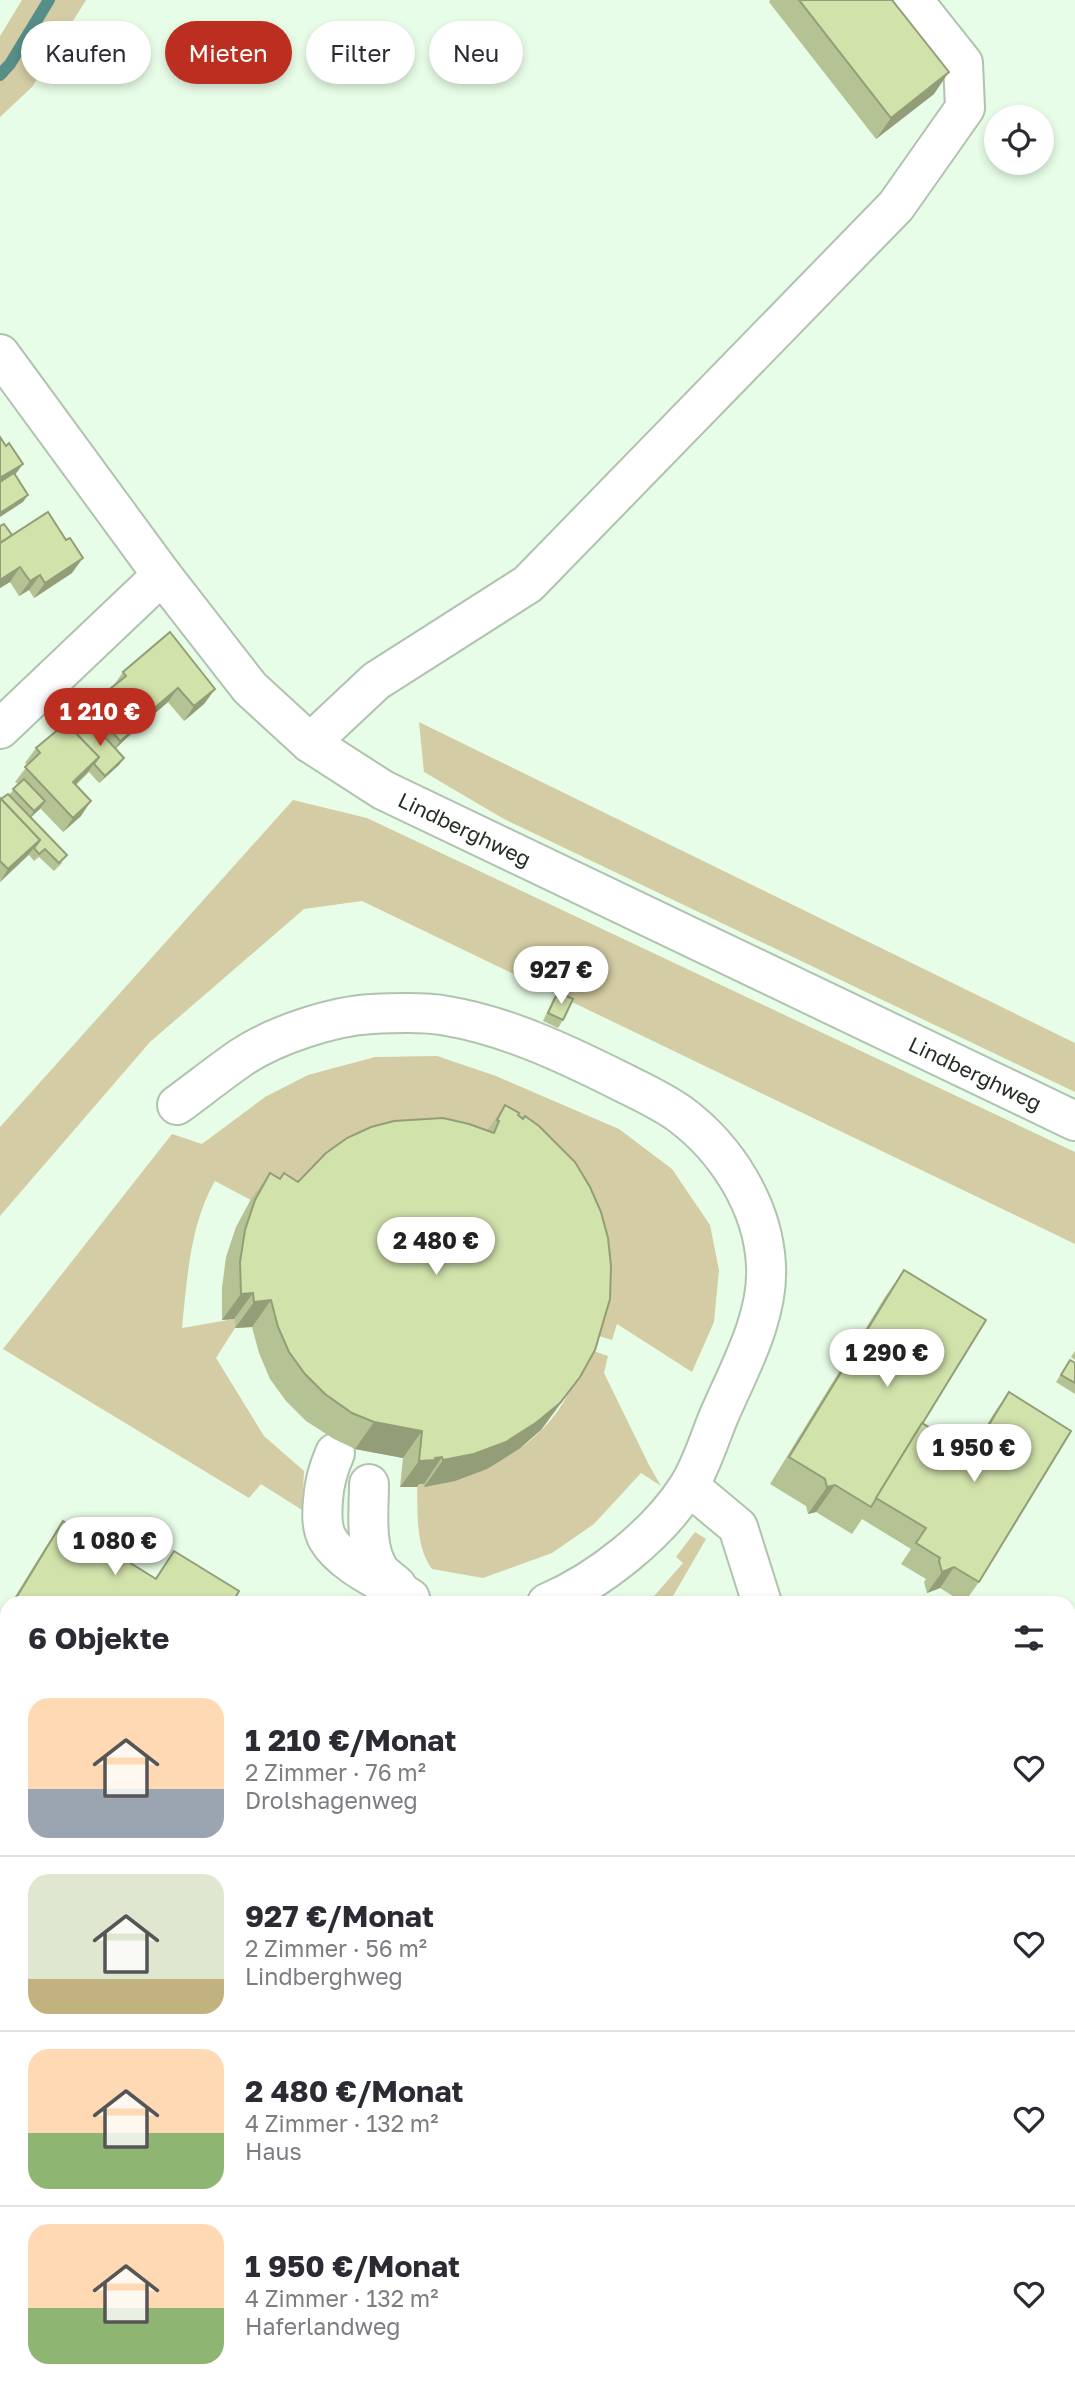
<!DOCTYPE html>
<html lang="de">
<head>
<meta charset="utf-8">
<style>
  :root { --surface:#fff; --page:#f7f7f7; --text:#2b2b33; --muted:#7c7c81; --line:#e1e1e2; --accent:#bc2f20 }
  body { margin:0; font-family:"Golos Text",sans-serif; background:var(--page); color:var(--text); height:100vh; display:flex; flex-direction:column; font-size:26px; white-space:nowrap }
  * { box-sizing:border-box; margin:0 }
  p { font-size:23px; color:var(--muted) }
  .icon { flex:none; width:38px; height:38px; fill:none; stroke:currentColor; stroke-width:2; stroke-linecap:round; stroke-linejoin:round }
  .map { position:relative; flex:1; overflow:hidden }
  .sheet { position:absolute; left:0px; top:1596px; width:1076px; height:800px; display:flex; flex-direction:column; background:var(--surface); border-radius:21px 21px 0 0; box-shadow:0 4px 10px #0003 }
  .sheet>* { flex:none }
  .guide { position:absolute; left:21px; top:21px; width:700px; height:63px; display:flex; gap:14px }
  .buttons { position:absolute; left:984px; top:105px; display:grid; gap:14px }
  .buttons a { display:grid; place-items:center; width:70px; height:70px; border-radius:50%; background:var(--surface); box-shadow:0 4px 10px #0003; font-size:35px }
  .price { position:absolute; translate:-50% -60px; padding:0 16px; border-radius:24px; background:#fff; color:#222; font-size:23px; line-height:46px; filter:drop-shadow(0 2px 4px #0008) }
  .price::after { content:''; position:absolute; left:50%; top:42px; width:21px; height:16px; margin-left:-10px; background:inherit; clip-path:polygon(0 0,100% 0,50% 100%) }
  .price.active { background:var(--accent); color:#fff }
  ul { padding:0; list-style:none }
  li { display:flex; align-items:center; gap:21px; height:175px; padding:0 28px }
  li+li { border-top:2px solid var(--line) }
  li span { display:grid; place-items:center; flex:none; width:196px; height:140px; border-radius:21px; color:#555 }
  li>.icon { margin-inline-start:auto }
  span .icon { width:84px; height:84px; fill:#fffc; stroke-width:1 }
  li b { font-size:30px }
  h2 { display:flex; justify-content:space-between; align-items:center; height:84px; padding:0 28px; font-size:30px }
  .chip { padding:0 24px; border-radius:32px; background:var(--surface); box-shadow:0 4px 10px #0003; font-size:24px; line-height:63px }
  .chip.active { background:var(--accent); color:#fff }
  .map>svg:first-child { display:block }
</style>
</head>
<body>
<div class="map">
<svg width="1075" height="2395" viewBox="0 0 1075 2395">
  <rect width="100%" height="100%" fill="#e8fde7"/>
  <!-- green -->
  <g fill="#d4cca4">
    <path d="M22 0H86L32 87 0 117V36Z"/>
    <path d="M419 722 1075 1043V1092L504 819 424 772Z"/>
    <path d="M293 800 367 818 1075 1152V1244L362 901 304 909 150 1042 0 1216V1127Z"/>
    <path d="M437 1056 496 1076 619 1129 672 1169 710 1225 719 1270 714 1322 692 1372 617 1324 612 1340 589 1333 262 1206 215 1181C190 1224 187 1279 182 1328L234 1319 235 1328 216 1358 264 1436 304 1471 302 1510 261 1484 249 1498 3 1349 172 1134 202 1144 265 1097 308 1075 375 1057Z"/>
    <path d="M585 1348 608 1356 604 1373 649 1465 661 1486 641 1473 594 1524 552 1553 483 1578 432 1569C415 1547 418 1510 417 1484H424V1486C483 1476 543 1447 570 1390 576 1376 580 1362 585 1348Z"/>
    <path d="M695 1532 706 1539 669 1603H648L683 1563 676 1557Z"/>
    <path d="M0 1995 7 2000V2063L0 2058Z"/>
    <path d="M0 2301 7 2306V2389H112L115 2395H10L0 2389Z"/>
    <path d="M507 2389H618L628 2395H517Z"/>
  </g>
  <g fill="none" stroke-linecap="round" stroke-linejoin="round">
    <!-- stream -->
    <path stroke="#578e88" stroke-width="12" d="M0 75 10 64 49 0"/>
    <!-- minor casing -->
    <g stroke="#afc3ae" stroke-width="42">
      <g id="minor">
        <path id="s1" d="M0 354 162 575 250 688 310 743 383 790 1075 1121"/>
        <path d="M0 729 162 575"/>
        <path d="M310 743 376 681 528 584 896 206 965 108 963 63 913 0"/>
        <path d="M177 1105C199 1089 220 1072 242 1057 275 1035 333 1016 372 1014 393 1013 428 1012 447 1016 507 1026 566 1054 620 1081 640 1091 662 1101 680 1114 727 1149 763 1206 766 1265 769 1318 738 1371 718 1418 709 1440 701 1467 688 1487 658 1534 599 1581 547 1603"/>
        <path d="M335 1453C328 1469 324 1483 323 1500 322 1512 321 1526 327 1538 341 1564 385 1583 410 1598"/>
        <path d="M369 1484C369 1511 364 1548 380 1571 384 1576 392 1581 397 1586"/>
        <path d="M689 1486 738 1527 762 1603"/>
        <path d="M1069 1747 1075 1750"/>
        <path d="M178 2395 183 2389"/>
      </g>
    </g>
    <!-- major casing -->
    <g stroke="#569178" stroke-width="42">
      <g id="major">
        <path d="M0 2149 7 2154"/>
        <path d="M0 2229 7 2234"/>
        <path d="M244 2389 254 2395"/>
        <path d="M373 2389 382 2395"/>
      </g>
    </g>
    <!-- minor -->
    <use href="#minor" stroke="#fff" stroke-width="38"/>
    <!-- major -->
    <use href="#major" stroke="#aaddc9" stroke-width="38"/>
    <!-- rail -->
    <g stroke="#3e473d" stroke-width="5">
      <path d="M0 2094 7 2098"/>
      <path d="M455 2389 465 2395"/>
    </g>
  </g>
  <!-- wall -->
  <g fill="#b5c293">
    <path d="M770 0H892L934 94 876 139 769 2Z"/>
    <path d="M0 526 12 535 72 573 34 598 29 590 19 596 10 582 0 588Z"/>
    <path d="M123 672 215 689 204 704 184 721 168 702 131 734 116 748 124 758 119 765 99 783 89 772 76 785 81 816 63 832 40 808 31 817 62 863 54 871 39 857 34 861 29 855 0 882V798L1 799 9 795 18 784 15 782 28 765 25 763 36 748 75 733 100 731 89 718 94 710 100 705Z"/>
    <path d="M558 992 563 1020 558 1028 543 1021 553 999Z"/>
    <path d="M505 1105 518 1115 580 1377 541 1430 519 1449 487 1469 455 1481 424 1487V1484H419L417 1487H400L403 1458 355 1449 334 1439 306 1421 286 1401 270 1379 259 1353 252 1327 235 1328 234 1319 222 1320V1288L226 1257 236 1227 251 1199 270 1173 280 1179 298 1182 487 1131Z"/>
    <path d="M904 1270 922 1423 970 1453 994 1413 1009 1392 979 1582 964 1603 940 1588 927 1593 924 1582 926 1579 901 1564 911 1549 862 1519 852 1534 816 1512 808 1514 806 1506 770 1484 885 1297Z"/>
    <path d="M1075 1351V1360L1071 1357Z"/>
    <path d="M1070 1360 1075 1363V1394L1056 1382Z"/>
    <path d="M63 1521 155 1578 174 1551 232 1603H11L45 1548Z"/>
    <path d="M7 1610V1932L0 1928V1621Z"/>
    <path d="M1075 2221V2395H645L636 2389H1069V2230Z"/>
  </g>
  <!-- shaded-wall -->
  <g fill="#939e78">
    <path d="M949 72 934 94 876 139 891 118Z"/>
    <path d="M23 464 12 479 0 486V478Z"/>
    <path d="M28 495 23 502 0 517V513Z"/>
    <path d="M83 558 72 573 34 598 45 583Z"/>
    <path d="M20 567 10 582 0 588V580Z"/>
    <path d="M40 575 29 590 19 596 30 581Z"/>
    <path d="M178 688 168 702 131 734 115 749 120 741 130 733 138 722Z"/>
    <path d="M215 689 204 704 184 721 194 706Z"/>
    <path d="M99 757 88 772 63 797 73 782Z"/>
    <path d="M124 758 119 765 99 783 105 776Z"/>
    <path d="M45 801 40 809 29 819 34 811Z"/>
    <path d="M91 801 81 816 63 832 73 818Z"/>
    <path d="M40 840 29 854 0 882 8 869Z"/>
    <path d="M253 1293 234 1319 222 1320 241 1294Z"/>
    <path d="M271 1300 252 1327 235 1328 254 1302Z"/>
    <path d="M580 1377 541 1430 519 1449 487 1469 455 1481 424 1487 443 1460Z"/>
    <path d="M374 1422 422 1431 403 1458 355 1449Z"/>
    <path d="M442 1457 424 1484H419L417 1487H400L419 1461Z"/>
    <path d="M835 1485 816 1512 808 1514 827 1487Z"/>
    <path d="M954 1567 940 1588 927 1593 942 1572Z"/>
  </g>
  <!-- building -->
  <g fill="#d2e2ab" stroke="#939e78" stroke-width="2">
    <path d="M799 0H892L949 72 891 118Z"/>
    <path d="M0 437 6 446 9 443 23 464 0 478Z"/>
    <path d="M14 473 28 495 0 513V482Z"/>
    <path d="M48 512 66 540 70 538 83 558 45 583 40 575 30 581 20 567 0 580V543Z"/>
    <path d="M4 524 12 535 0 543V526Z"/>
    <path d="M170 632 215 689 194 706 178 688 138 722 110 689 126 676 123 672Z"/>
    <path d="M107 699 134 730 120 741 94 710Z"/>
    <path d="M89 720 124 758 105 776 94 764 99 757 75 733Z"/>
    <path d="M66 723 99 757 73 782 91 801 73 818 25 767 40 753 36 748Z"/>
    <path d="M24 779 45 801 34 811 13 789Z"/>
    <path d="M8 794 67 855 59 863 45 849 39 854 34 848 40 840 1 799Z"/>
    <path d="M0 798 40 840 8 869 0 861Z"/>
    <path d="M558 992 573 999 563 1020 548 1013Z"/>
    <path d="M505 1105 519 1113 518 1115 523 1119 525 1116 539 1126 575 1162 590 1187 601 1212 608 1238 611 1266 610 1299 595 1350 580 1377 560 1403 537 1422 506 1442 474 1454 443 1460 442 1457 435 1458 436 1460 419 1461 422 1431 374 1422 352 1413 325 1394 305 1374 289 1352 278 1327 271 1300 254 1302 253 1293 241 1294 240 1262 245 1230 255 1200 270 1173 280 1179 284 1173 298 1182 326 1153 347 1138 371 1127 394 1121 443 1118 469 1124 494 1133 499 1121 497 1120Z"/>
    <path d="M904 1270 986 1320 871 1507 835 1485 827 1487 825 1479 789 1457Z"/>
    <path d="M1070 1360 1075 1363V1383L1061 1375Z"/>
    <path d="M1009 1392 1071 1431 979 1582 954 1567 942 1572 939 1561 940 1558 916 1543 926 1528 876 1498 922 1423 971 1454Z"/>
    <path d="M63 1521 156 1579 174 1551 239 1591 232 1603H13Z"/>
    <path d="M7 1613V1894L0 1890V1625Z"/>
    <path d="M1075 2223V2395H706L696 2389H1069V2232Z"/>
    <path d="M0 2369 7 2373V2389H31L40 2395H0Z"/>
  </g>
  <g text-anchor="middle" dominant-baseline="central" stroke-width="5" stroke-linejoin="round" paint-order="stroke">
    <!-- street labels -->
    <g font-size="21" fill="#252d25" stroke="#fff">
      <text stroke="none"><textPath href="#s1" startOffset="676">Lindberghweg</textPath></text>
      <text stroke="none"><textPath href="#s1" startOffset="1242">Lindberghweg</textPath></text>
    </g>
  </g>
</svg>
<div class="buttons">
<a><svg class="icon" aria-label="locate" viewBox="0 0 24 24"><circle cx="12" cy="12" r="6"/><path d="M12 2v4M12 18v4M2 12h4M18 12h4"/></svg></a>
</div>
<b class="price active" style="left:100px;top:748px">1 210 €</b>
<b class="price" style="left:561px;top:1006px">927 €</b>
<b class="price" style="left:436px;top:1277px">2 480 €</b>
<b class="price" style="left:887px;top:1389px">1 290 €</b>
<b class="price" style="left:974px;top:1484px">1 950 €</b>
<b class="price" style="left:115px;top:1577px">1 080 €</b>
<div class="guide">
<a class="chip">Kaufen</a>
<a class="chip active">Mieten</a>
<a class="chip">Filter</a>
<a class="chip">Neu</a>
</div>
<section class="sheet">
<h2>6 Objekte<svg class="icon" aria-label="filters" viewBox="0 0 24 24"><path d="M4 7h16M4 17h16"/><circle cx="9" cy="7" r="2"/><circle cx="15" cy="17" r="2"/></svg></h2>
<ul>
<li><span style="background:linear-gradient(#ffd9b3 65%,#9aa5b1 0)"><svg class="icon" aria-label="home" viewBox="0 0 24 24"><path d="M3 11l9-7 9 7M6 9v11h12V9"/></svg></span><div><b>1 210 €/Monat</b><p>2 Zimmer · 76 m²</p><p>Drolshagenweg</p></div><svg class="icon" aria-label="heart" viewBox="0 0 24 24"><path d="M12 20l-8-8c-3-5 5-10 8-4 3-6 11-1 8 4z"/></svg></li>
<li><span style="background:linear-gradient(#dfe7d0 75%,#c2b280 0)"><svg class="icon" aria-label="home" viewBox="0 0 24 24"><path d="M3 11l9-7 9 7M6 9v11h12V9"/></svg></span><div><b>927 €/Monat</b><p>2 Zimmer · 56 m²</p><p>Lindberghweg</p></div><svg class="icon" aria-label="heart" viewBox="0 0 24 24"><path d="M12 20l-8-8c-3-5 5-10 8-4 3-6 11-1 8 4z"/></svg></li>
<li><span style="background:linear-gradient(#ffd9b3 60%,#8fb573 0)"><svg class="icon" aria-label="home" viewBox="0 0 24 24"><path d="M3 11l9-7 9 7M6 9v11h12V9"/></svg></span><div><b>2 480 €/Monat</b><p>4 Zimmer · 132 m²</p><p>Haus</p></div><svg class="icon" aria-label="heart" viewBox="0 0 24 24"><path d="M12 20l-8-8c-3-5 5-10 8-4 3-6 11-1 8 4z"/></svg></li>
<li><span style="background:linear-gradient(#ffd9b3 60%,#8fb573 0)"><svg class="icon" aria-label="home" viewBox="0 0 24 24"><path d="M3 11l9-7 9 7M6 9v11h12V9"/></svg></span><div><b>1 950 €/Monat</b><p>4 Zimmer · 132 m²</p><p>Haferlandweg</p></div><svg class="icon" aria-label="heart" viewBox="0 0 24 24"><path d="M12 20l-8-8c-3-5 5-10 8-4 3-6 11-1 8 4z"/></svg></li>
</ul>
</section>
</div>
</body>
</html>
